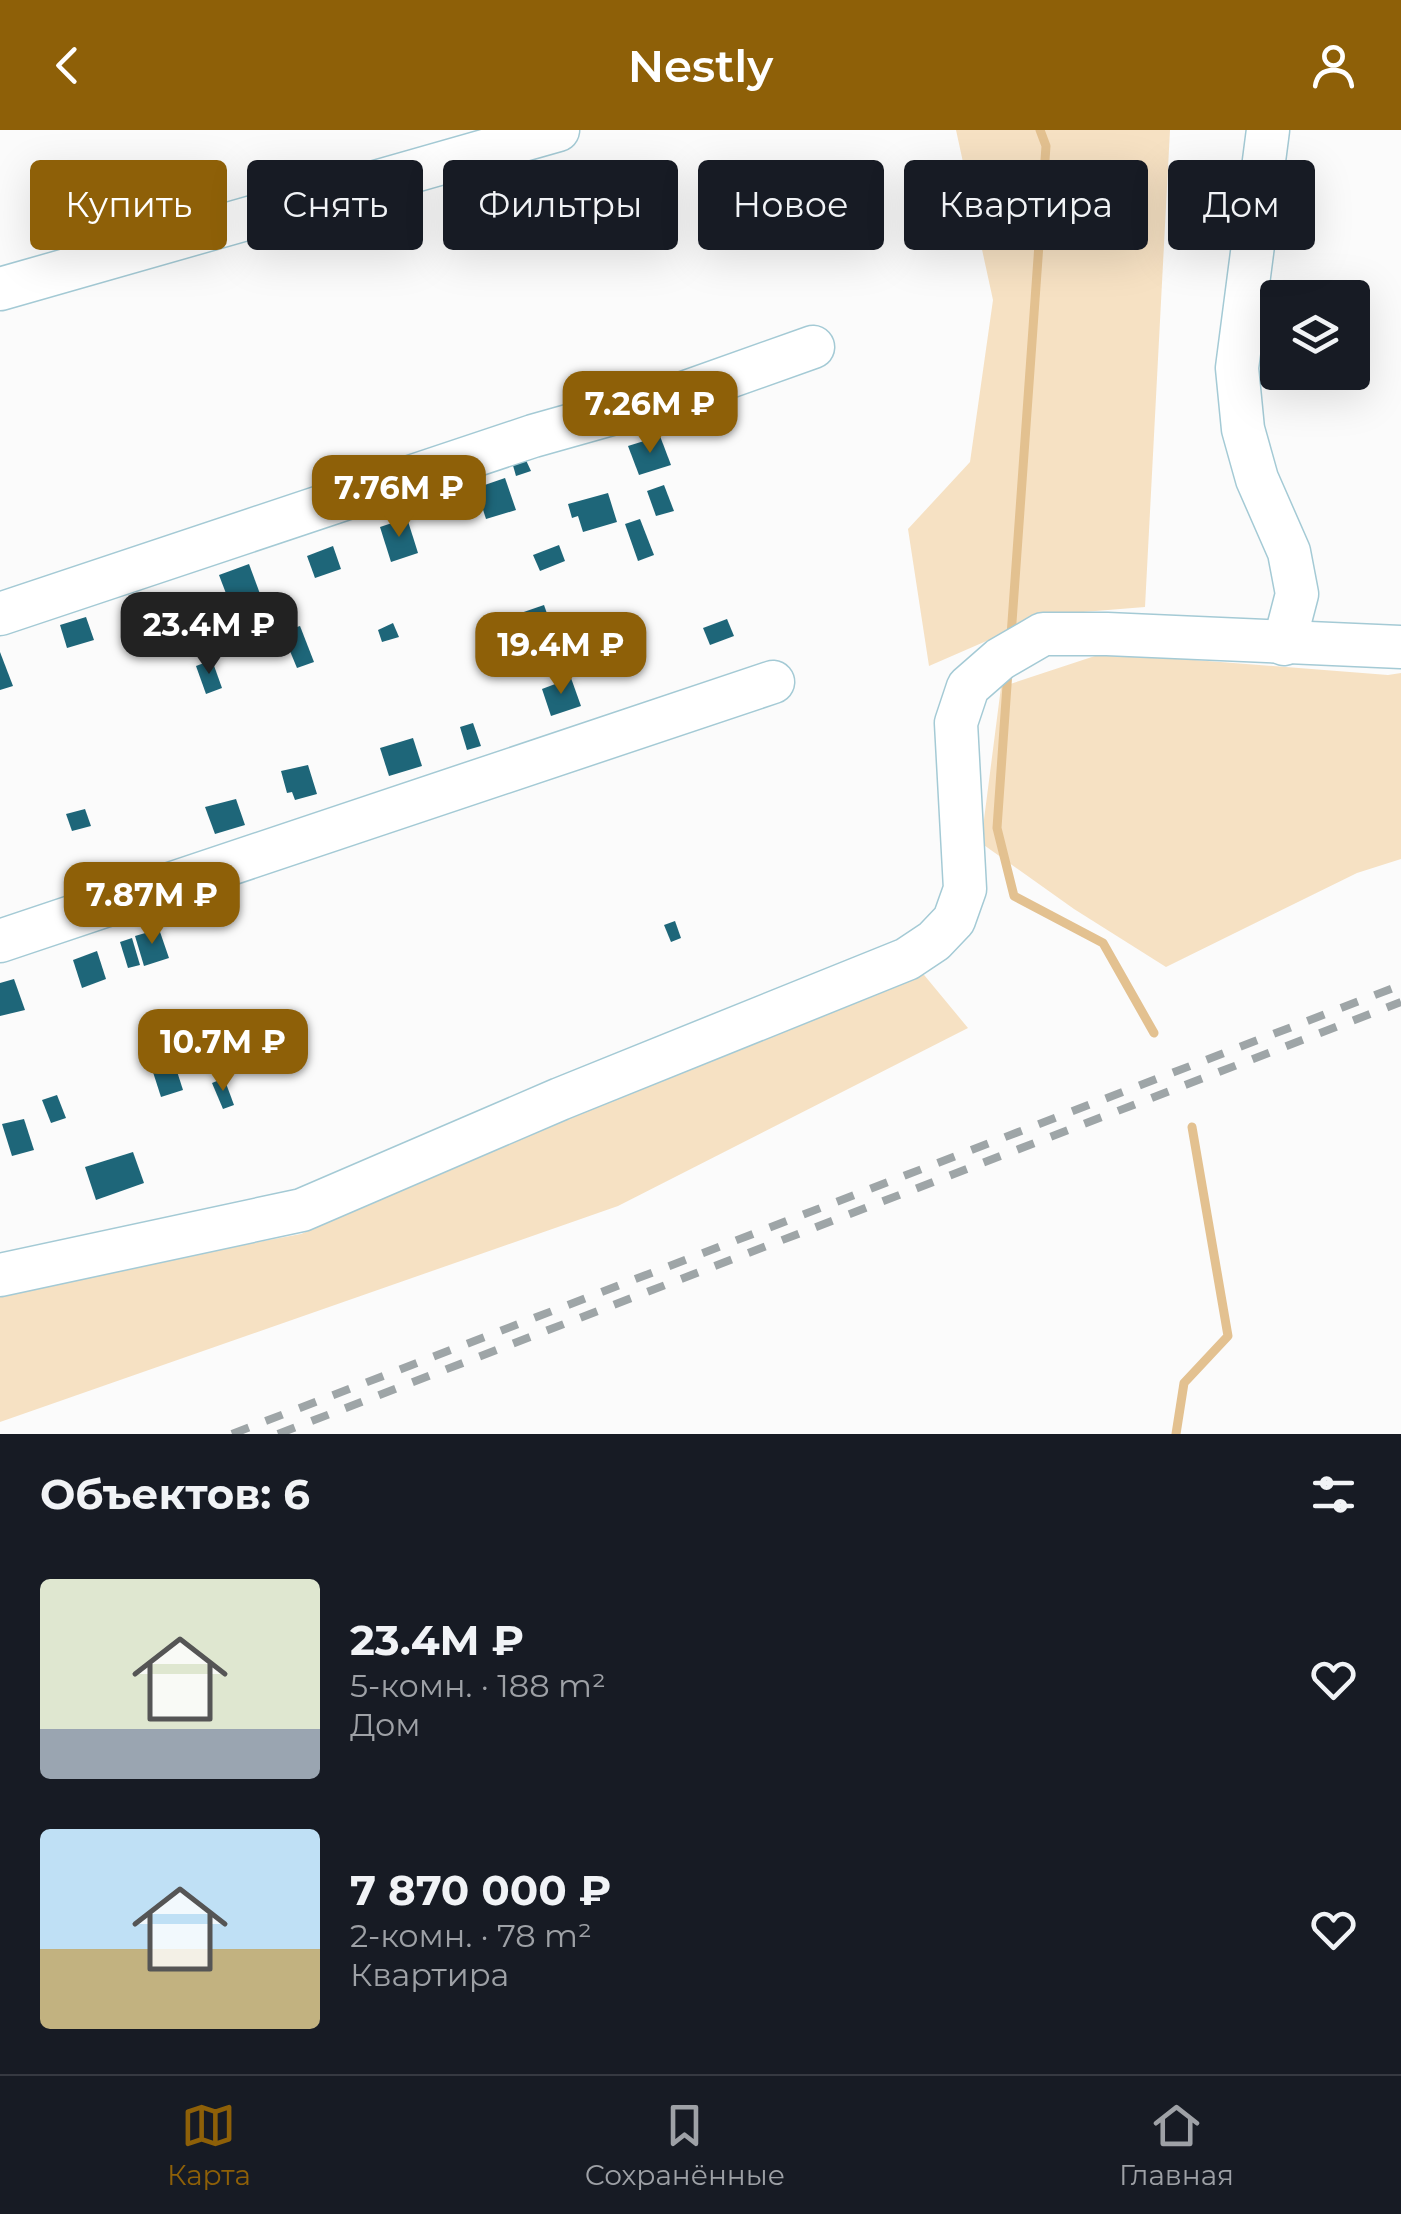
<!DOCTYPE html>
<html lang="ru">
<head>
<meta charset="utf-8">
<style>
  :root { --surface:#171b24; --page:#20242c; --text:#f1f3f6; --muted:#9ea1a6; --line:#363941; --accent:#8e6008 }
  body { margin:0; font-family:Montserrat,sans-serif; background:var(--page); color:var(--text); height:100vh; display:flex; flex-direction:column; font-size:38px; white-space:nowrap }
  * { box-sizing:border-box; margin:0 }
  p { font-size:32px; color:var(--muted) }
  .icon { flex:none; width:55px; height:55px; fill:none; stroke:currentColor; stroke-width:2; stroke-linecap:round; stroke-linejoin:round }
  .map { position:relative; height:1304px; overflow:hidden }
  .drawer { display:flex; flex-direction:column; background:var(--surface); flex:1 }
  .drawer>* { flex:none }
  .guide { position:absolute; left:30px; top:30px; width:1342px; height:90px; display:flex; gap:20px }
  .fabs { position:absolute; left:1260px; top:150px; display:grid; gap:20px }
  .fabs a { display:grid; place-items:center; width:110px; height:110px; border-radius:10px; background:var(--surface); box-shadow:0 10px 40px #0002; font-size:50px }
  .price { position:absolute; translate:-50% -85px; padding:0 22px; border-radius:20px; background:var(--accent); color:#fff; font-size:32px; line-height:65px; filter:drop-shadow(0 2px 5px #0008) }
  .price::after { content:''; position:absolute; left:50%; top:60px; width:30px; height:22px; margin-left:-15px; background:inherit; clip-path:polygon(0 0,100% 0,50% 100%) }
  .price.selected { background:#222; color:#fff }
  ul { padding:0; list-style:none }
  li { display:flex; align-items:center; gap:30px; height:250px; padding:0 40px }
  li span { display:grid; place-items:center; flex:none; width:280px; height:200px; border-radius:10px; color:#555 }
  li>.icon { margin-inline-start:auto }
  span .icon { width:120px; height:120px; fill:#fffc; stroke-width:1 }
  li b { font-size:42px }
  h2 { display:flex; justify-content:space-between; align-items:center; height:120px; padding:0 40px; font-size:42px }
  .tag { padding:0 35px; border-radius:10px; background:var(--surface); box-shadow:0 10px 40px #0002; font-size:35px; line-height:90px }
  .tag.selected { background:var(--accent); color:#fff }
  header { display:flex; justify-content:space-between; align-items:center; height:130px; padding:0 40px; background:var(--accent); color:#fff; font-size:45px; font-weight:600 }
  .dock { display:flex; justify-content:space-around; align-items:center; height:140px; border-top:2px solid var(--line); background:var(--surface); font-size:28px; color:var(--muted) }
  .dock a { display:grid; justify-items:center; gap:5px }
  .dock .selected { color:var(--accent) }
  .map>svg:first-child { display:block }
</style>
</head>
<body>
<header><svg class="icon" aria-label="back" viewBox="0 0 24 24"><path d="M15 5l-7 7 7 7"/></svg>Nestly<svg class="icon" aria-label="person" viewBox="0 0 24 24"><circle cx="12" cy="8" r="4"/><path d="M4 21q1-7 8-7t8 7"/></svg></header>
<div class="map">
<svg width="1401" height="1304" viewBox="0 0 1401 1304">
  <rect width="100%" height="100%" fill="#fbfbfb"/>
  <!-- green -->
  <g fill="#f6e1c3">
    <path d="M956 0H1170L1145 477 1046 485 929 536 908 399 970 332 993 170Z"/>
    <path d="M1104 523 1388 545 1401 543V729L1357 743 1166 837 1074 779 981 713 1001 557Z"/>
    <path d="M920 840 968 898 618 1076 0 1292V1160L301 1104 615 965Z"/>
  </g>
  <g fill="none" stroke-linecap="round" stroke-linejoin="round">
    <!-- stream -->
    <g stroke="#e3c190" stroke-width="9">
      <path d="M1011 506 1046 16 1040 0"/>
      <path d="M1008 541 997 698 1014 766 1103 813 1154 903"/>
      <path d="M1176 1304 1184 1253 1228 1206 1192 997"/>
    </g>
  </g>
  <!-- building -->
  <g fill="#1e6679">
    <path d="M660 306 671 335 639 345 628 316Z"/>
    <path d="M525 328 531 341 516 346 512 332Z"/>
    <path d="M505 348 516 380 486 389 476 358Z"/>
    <path d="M664 355 674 381 656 386 647 361Z"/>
    <path d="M608 363 617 392 583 402 578 386 572 388 568 374Z"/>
    <path d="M407 388 418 423 391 432 380 397Z"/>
    <path d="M640 389 654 425 638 431 625 394Z"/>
    <path d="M559 415 565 431 540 441 533 425Z"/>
    <path d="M333 416 341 439 315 448 307 426Z"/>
    <path d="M249 434 263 472 233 482 219 445Z"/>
    <path d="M152 463 163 493 138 501 128 472Z"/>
    <path d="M544 475 550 492 521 501 515 485Z"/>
    <path d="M86 487 94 510 67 518 60 495Z"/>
    <path d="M727 489 734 506 710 515 703 498Z"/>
    <path d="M393 493 399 507 382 512 378 500Z"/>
    <path d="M300 496 314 532 297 538 282 502Z"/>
    <path d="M0 522 13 556 0 560Z"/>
    <path d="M212 530 222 558 206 564 196 536Z"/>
    <path d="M571 548 581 576 551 586 542 559Z"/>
    <path d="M473 593 481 616 467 620 460 597Z"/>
    <path d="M413 608 422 636 389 646 380 618Z"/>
    <path d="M308 635 317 664 295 670 292 662 287 663 281 641Z"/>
    <path d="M236 669 245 695 215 704 205 677Z"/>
    <path d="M85 679 91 696 72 701 66 684Z"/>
    <path d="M675 791 681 808 671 812 664 795Z"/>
    <path d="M159 799 169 828 144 836 135 806Z"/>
    <path d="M132 808 140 835 128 838 120 812Z"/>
    <path d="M97 821 106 849 82 858 73 830Z"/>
    <path d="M14 849 25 880 0 886V853Z"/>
    <path d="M174 932 183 960 161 967 152 939Z"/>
    <path d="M224 948 234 975 223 979 212 953Z"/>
    <path d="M57 965 66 988 51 993 42 970Z"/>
    <path d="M24 989 34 1020 12 1026 2 994Z"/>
    <path d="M133 1022 144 1053 96 1070 85 1037Z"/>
  </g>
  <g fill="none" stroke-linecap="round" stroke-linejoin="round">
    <!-- minor casing -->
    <g stroke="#a4cad5" stroke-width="45">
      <g id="minor">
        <path d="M1268 0 1237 238 1243 299 1257 349 1289 422 1297 464 1284 514"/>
        <path d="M0 159 558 0"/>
        <path d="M0 484 533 306 675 266 813 217"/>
        <path d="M0 811 773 552"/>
        <path d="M0 1145 302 1080 560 969 907 829 934 811 954 790 965 759 956 593 968 557 1000 529 1043 504H1107L1401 517"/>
      </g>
    </g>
    <!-- minor -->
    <use href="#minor" stroke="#fff" stroke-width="42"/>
    <!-- rail -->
    <g stroke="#9ea5a7" stroke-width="8" stroke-dasharray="18 18" stroke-linecap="butt">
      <path d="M232 1304 1401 855"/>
      <path d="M278 1304 1401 872"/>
    </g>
  </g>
</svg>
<div class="fabs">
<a><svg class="icon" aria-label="layers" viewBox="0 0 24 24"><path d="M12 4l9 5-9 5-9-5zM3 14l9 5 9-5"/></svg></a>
</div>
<b class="price" style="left:650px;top:326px">7.26M ₽</b>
<b class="price" style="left:399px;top:410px">7.76M ₽</b>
<b class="price selected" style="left:209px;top:547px">23.4M ₽</b>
<b class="price" style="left:561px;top:567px">19.4M ₽</b>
<b class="price" style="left:152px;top:817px">7.87M ₽</b>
<b class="price" style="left:223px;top:964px">10.7M ₽</b>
<div class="guide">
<a class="tag selected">Купить</a>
<a class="tag">Снять</a>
<a class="tag">Фильтры</a>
<a class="tag">Новое</a>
<a class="tag">Квартира</a>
<a class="tag">Дом</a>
</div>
</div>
<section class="drawer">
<h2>Объектов: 6<svg class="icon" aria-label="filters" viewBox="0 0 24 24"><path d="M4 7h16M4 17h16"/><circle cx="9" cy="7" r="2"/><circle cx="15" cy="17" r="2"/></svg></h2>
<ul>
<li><span style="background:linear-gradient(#dfe7d0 75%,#9aa5b1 0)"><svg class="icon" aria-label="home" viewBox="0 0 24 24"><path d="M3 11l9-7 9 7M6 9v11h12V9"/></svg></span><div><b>23.4M ₽</b><p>5-комн. · 188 m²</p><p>Дом</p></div><svg class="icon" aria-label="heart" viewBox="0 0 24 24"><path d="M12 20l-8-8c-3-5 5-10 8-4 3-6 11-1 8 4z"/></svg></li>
<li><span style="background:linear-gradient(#bfe0f5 60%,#c2b280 0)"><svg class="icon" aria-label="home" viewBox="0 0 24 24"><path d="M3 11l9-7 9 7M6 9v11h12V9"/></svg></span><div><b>7 870 000 ₽</b><p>2-комн. · 78 m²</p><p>Квартира</p></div><svg class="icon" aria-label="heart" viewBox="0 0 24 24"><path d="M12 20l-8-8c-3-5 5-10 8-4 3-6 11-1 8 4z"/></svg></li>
</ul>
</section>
<nav class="dock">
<a class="selected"><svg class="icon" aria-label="map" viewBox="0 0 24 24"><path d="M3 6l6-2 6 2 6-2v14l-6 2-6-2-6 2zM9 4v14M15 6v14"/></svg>Карта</a>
<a><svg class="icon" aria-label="saved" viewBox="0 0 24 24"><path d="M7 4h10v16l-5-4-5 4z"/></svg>Сохранённые</a>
<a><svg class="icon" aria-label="home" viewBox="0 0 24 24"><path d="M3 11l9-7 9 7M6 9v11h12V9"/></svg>Главная</a>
</nav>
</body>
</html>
